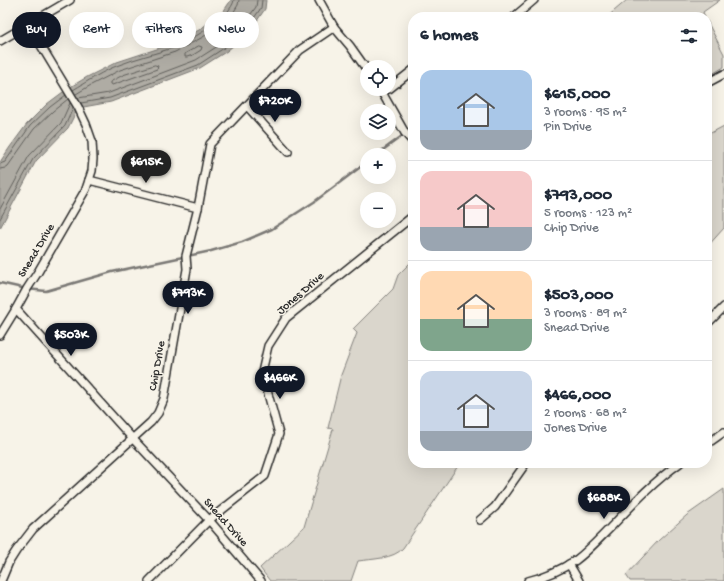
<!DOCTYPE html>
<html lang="en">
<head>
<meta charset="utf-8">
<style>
  :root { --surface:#fff; --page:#f6f6f7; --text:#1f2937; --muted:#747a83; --line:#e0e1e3; --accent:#111827 }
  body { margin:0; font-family:"Gochi Hand",sans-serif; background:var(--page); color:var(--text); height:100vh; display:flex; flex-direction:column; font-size:15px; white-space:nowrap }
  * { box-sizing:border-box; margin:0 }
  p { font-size:13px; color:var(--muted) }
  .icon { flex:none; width:22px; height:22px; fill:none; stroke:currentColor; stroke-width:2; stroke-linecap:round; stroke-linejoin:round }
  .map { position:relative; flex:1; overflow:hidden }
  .sheet { position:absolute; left:408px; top:12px; width:304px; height:456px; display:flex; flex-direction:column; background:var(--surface); border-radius:16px; box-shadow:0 4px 16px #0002 }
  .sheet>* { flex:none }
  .top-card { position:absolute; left:12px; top:12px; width:336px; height:36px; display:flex; gap:8px }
  .fabs { position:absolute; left:360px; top:60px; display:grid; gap:8px }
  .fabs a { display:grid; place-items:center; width:36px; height:36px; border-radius:50%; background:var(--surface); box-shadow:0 4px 16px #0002; font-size:20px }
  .price { position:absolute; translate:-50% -34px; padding:0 9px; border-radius:14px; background:var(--accent); color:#fff; font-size:13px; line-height:26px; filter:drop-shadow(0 1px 2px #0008) }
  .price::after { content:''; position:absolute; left:50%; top:24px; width:12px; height:9px; margin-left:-6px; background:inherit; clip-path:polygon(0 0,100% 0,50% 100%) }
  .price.current { background:#222; color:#fff }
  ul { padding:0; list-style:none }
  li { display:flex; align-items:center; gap:12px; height:100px; padding:0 12px }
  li+li { border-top:1px solid var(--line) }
  li span { display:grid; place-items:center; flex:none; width:112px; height:80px; border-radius:12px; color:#555 }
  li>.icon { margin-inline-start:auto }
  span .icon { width:48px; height:48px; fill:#fffc; stroke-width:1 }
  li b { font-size:17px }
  h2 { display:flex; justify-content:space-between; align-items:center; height:48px; padding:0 12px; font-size:17px }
  .chip { padding:0 14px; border-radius:18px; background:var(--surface); box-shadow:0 4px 16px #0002; font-size:14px; line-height:36px }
  .chip.current { background:var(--accent); color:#fff }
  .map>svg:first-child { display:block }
</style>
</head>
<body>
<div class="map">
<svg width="724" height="581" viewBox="0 0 724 581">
  <rect width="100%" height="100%" fill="#f7f3e8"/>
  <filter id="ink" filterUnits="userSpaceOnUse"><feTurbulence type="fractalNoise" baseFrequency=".025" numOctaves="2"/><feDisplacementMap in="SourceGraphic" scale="8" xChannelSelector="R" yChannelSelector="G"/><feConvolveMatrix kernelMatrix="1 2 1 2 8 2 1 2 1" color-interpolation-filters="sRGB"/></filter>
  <g filter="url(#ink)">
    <!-- green -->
    <g fill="#dad6cc" stroke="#82807c">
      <path d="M627 0H720L703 12 705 17H607Z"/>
      <path d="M707 21 724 54V67L707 77Z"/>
      <path d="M724 126V228L707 247V135Z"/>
      <path d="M412 261 413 263V463H460L403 548C394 559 372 559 358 561L351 581H270L260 568 304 527 333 429 328 428 341 375 357 333 353 329 393 289 398 275Z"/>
      <path d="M724 489V581H630L626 575 659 540 687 515Z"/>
    </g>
    <!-- water -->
    <path fill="#afaca4" stroke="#7a7874" d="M231 0H266L265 9 250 31 227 51 200 68 111 102 78 108 68 128 36 161 0 228V162L10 147 27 124 47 104 67 89 87 77 117 62 172 44 199 30 223 12Z"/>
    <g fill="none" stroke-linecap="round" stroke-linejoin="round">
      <!-- shore -->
      <g stroke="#605f5b" stroke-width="1">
        <path d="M199 46 202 47 201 50 193 55 187 57H185V54Z"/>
        <path d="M155 65 158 66 157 69 112 85 110 84V82L123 75Z"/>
        <path d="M73 90C88 81 103 71 119 65 136 58 155 54 172 48 188 42 232 17 234 0"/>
        <path d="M76 94 91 85 120 70 175 52 203 37 230 18 238 5 239 0"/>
        <path d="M78 98 109 93 196 60 221 44 243 25 256 7 257 0"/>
        <path d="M81 103 110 98 198 65 224 48 247 28 261 8 262 0"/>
        <path d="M0 164 5 162 30 126 50 107 66 95"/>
        <path d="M0 169 5 168 8 166 34 129 53 111 68 99"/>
        <path d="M0 209 29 156 61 123 70 103"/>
        <path d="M0 219 33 159 65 126 73 108"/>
      </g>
      <!-- stream -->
      <g stroke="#7a7874" stroke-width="2.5">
        <path d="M707 76H716"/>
        <path d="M376 155 413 128"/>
        <path d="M0 283 27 289 46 291 112 272 211 251 242 242 272 229 314 202 367 162"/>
      </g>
      <!-- minor casing -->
      <g stroke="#2b2b2b" stroke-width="10">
        <g id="minor">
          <path d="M319 0 334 27 350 46 367 70"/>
          <path d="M514 17 534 0"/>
          <path d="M28 24 78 107 86 124 92 141 93 159 92 171 86 189 38 272 27 289 16 309 133 439 209 520 261 581"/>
          <path d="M0 41 70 0"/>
          <path d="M707 83 724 74"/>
          <path d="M380 89 405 133 413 142"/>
          <path d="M389 89 413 70"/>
          <path d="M247 106 288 152"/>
          <path d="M89 180 198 208"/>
          <path d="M707 324 724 307"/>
          <path d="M0 335 16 309"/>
          <path d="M707 444 724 432"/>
          <path d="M480 520 495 507 526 463"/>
          <path d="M569 564 579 581"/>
          <path d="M1 581 9 562 16 551 33 529 151 422 158 413 164 399 187 269 186 256 198 208 210 144 300 50 334 27"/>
          <path d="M149 581 209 520 265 476 279 434 262 372 268 346 286 318 413 216"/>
          <path d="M528 581C545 577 561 570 576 560 588 551 599 539 610 528 632 505 653 482 680 463"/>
        </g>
      </g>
      <!-- minor -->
      <use href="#minor" stroke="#f7f3e8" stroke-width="7"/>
    </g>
  </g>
  <g text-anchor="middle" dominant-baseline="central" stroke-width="3" stroke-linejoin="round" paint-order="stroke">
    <!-- street labels -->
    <g font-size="12" fill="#2b2b2b" stroke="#f7f3e8">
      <text transform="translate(37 251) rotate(-59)">Snead Drive</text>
      <text transform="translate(301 294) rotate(-41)">Jones Drive</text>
      <text transform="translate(158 366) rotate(-80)">Chip Drive</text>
      <text transform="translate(225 523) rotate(48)">Snead Drive</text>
    </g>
  </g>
</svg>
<div class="fabs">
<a><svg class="icon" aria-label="locate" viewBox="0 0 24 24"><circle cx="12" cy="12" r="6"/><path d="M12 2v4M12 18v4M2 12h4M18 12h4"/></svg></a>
<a><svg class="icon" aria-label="layers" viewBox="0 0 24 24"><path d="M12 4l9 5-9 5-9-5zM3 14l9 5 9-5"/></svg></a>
<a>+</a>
<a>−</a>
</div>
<b class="price" style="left:275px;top:123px">$720K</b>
<b class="price current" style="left:146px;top:184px">$615K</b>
<b class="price" style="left:188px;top:315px">$793K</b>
<b class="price" style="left:71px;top:357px">$503K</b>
<b class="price" style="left:280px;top:400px">$466K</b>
<b class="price" style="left:604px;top:520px">$688K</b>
<div class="top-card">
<a class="chip current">Buy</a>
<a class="chip">Rent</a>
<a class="chip">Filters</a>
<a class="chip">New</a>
</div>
<section class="sheet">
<h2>6 homes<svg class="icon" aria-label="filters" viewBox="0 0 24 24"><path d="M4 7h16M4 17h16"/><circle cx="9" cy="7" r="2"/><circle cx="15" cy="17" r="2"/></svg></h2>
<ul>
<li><span style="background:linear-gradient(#a9c7e8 75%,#9aa5b1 0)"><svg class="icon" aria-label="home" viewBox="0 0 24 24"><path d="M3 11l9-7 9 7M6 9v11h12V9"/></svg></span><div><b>$615,000</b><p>3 rooms · 95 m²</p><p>Pin Drive</p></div></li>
<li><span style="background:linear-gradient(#f6c9c9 70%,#9aa5b1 0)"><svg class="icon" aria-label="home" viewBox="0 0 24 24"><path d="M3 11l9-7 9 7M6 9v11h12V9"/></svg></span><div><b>$793,000</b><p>5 rooms · 123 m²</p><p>Chip Drive</p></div></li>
<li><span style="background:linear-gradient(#ffd9b3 60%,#7fa58c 0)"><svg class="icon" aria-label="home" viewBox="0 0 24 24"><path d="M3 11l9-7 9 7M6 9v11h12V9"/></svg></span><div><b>$503,000</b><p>3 rooms · 89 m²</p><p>Snead Drive</p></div></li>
<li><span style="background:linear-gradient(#c9d6e8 75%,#9aa5b1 0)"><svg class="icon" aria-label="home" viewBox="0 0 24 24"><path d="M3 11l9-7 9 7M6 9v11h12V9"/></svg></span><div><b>$466,000</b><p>2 rooms · 68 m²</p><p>Jones Drive</p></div></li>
</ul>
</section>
</div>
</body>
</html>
